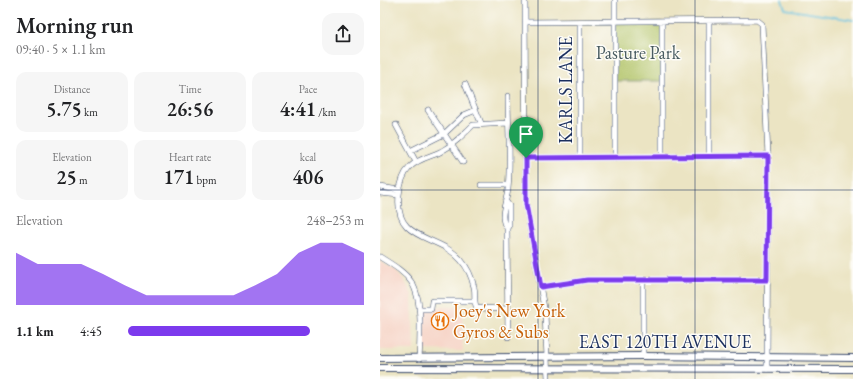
<!DOCTYPE html>
<meta charset="utf-8">
<style>
body{margin:0;font-family:"EB Garamond",serif;background:#f6f6f6;color:#202124;height:100vh;display:flex;flex-direction:column;font-size:15px;white-space:nowrap}
*{box-sizing:border-box;margin:0}
p{font-size:13px;color:#757577}
.icon{flex:none;width:22px;height:22px;fill:none;stroke:currentColor;stroke-width:2;stroke-linecap:round;stroke-linejoin:round}
.map{position:relative;flex:1;overflow:hidden}
.details{display:flex;flex-direction:column;background:#fff;width:380px}
.details>*{flex:none}
.pin{position:absolute;display:grid;place-items:center;width:34px;height:34px;color:#fff;margin:-41px -17px;border-radius:50% 50% 50% 0;rotate:-45deg;box-shadow:0 0 4px #0007}
.pin .icon{rotate:45deg}
.round{display:grid;place-items:center;flex:none;width:42px;height:42px;border-radius:12px;background:#f6f6f6}
.overview{display:flex;align-items:center;justify-content:space-between;height:68px;padding:0 16px}
h1{font-size:22px;font-weight:600;line-height:30px}
.stats{display:grid;grid-template-columns:repeat(3,1fr);gap:6px;height:68px;padding:4px 16px}
.stats div{display:grid;align-content:center;border-radius:10px;background:#f6f6f6;text-align:center}
.stats b{font-size:20px;font-weight:600}
.stats small{font-size:11px;font-weight:400}
.stats p{font-size:11px}
.chart{height:112px;padding:8px 16px}
.chart p{display:flex;justify-content:space-between}
.chart svg{width:100%;height:72px;margin-top:4px;fill:#7c3aed;opacity:.7}
ul{padding:0 16px;list-style:none;font-size:13px}
li{display:grid;grid-template-columns:64px 48px 1fr;align-items:center;height:30px}
li i{height:10px;border-radius:5px;background:#7c3aed}
main{display:flex;flex:1;min-height:0}
.map>svg:first-child{display:block}
.built{fill:#f6d2c4}
.green{fill:#b1c366;stroke:#667962}
.lines{fill:none;stroke-linecap:round;stroke-linejoin:round}
.stream{stroke:#68c5e6;stroke-width:1.5}
.minor-casing{stroke:#3a4a6d;stroke-width:6}
.major-casing{stroke:#3a4a6d;stroke-width:8}
.minor{stroke:#fff;stroke-width:5}
.major{stroke:#fff;stroke-width:6}
.route-casing{stroke:#fff;stroke-width:8}
.route{stroke:#7c3aed;stroke-width:5}
.grid{fill:none;stroke:#1b2f5e;stroke-width:1;stroke-opacity:0.55}
.labels{text-anchor:middle;stroke-width:3;stroke-linejoin:round;paint-order:stroke}
.park-label{font-size:18px;fill:#485b60;stroke:#fdfcf7}
.street-label{font-size:18px;fill:#1b2f5e;stroke:#fdfcf7}
.food-label{font-size:18px;fill:#c56008;stroke:#fdfcf7;text-anchor:start}
</style>
<main>
<section class="details">
<div class="overview"><div><h1>Morning run</h1><p>09:40 · 5 × 1.1 km</p></div><a class="round"><svg class="icon" aria-label="share" viewBox="0 0 24 24"><path d="M12 15V3M7 8l5-5 5 5M5 13v7h14v-7"/></svg></a></div>
<div class="stats">
<div><p>Distance</p><b>5.75<small> km</small></b></div>
<div><p>Time</p><b>26:56</b></div>
<div><p>Pace</p><b>4:41<small> /km</small></b></div>
</div>
<div class="stats">
<div><p>Elevation</p><b>25<small> m</small></b></div>
<div><p>Heart rate</p><b>171<small> bpm</small></b></div>
<div><p>kcal</p><b>406</b></div>
</div>
<div class="chart"><p><span>Elevation</span>248–253 m</p>
<svg viewBox="0 0 160 44" preserveAspectRatio="none"><path d="M0 44V12L10 19L20 19L30 19L40 25L50 32L60 38L70 38L80 38L90 38L100 38L110 32L120 25L130 12L140 6L150 6L160 12V44z"/></svg>
</div>
<ul>
<li><b>1.1 km</b>4:45<i style="width:77%"></i></li>
</ul>
</section>
<div class="map">
<svg width="473" height="379" viewBox="0 0 473 379">
<rect width="100%" height="100%" fill="#fdfcf7"/>
<filter id="ink" filterUnits="userSpaceOnUse"><feTurbulence type="fractalNoise" baseFrequency=".025" numOctaves="2"/><feDisplacementMap in="SourceGraphic" scale="8" xChannelSelector="R" yChannelSelector="G"/><feConvolveMatrix kernelMatrix="1 2 1 2 8 2 1 2 1" color-interpolation-filters="sRGB"/></filter>
<filter id="wash" filterUnits="userSpaceOnUse"><feTurbulence type="fractalNoise" baseFrequency=".012" numOctaves="4" result="noise"/><feDisplacementMap in="SourceGraphic" scale="16" xChannelSelector="R" yChannelSelector="G"/><feGaussianBlur stdDeviation="0.9" result="paint"/><feColorMatrix in="noise" values="0 0 0 0 0 0 0 0 0 0 0 0 0 0 0 0 0 1.4 0 .05"/><feComposite in="paint" operator="in"/></filter>
<g filter="url(#wash)">
<rect width="100%" height="100%" fill="#ebe4c3"/>
<path class="built" d="M0 261 15 269 24 280 32 295 34 350H0Z
M44 307H82L83 351 44 350Z"/>
<path class="green" d="M235 22H282V81H235Z"/>
<g class="lines">
<path class="stream" d="M402 0 405 9 473 20"/>
</g>
</g>
<g filter="url(#ink)">
<g class="lines">
<defs>
<path id="minor" d="M145 0 146 204 165 314 168 379
M235 0V157
M329 21V157
M145 22 377 20 382 24 388 156 387 369
M200 22V157
M282 22V157
M85 84 101 123
M48 110 83 162
M16 125 36 162
M30 151 64 134 84 115 96 110
M146 158 388 156
M101 185H128
M0 187 19 190
M0 193 19 195
M127 203 129 206V225L127 228 128 337
M127 228C118 218 127 201 128 189 131 159 128 127 128 96
M0 257C31 276 39 283 40 321 40 333 40 346 39 359
M263 280V356
M161 287 207 280H387
M39 309H51L52 301H95
M128 309 97 308C93 302 96 294 94 287 92 278 87 267 81 260 58 233 14 243 19 195 20 185 23 174 30 167 39 158 50 157 60 152 73 145 83 135 93 125L128 123"/>
<path id="major" d="M0 358 263 356 473 358
M0 368 473 369"/>
</defs>
<use href="#minor" class="minor-casing"/>
<use href="#major" class="major-casing"/>
<use href="#minor" class="minor"/>
<use href="#major" class="major"/>
</g>
</g>
<g class="lines" filter="url(#ink)">
<defs>
<path id="route" d="M388 156 387 280H207L161 287 146 204V158Z"/>
</defs>
<use href="#route" class="route-casing"/>
<use href="#route" class="route"/>
</g>
<path class="grid" d="M158 0V379M315 0V379M0 190H473"/>
<defs>
<symbol id="restaurant-ring" viewBox="-11 -11 22 22"><circle r="9.5" fill="#fdfcf7" stroke="#e8710a" stroke-width="1.5"/><path d="M-5-6h1v4h1v-4h1v4h1v-4h1v5L-1.5 .5V6h-2V.5L-5-1ZM5-6V6H3V1.5H1.5Q1.5-4 5-6Z" fill="#e8710a"/></symbol>
</defs>
<g fill-rule="evenodd">
<use href="#restaurant-ring" x="50" y="311" width="20" height="20"/>
</g>
<g class="labels">
<g class="park-label">
<text x="258" y="59">Pasture Park</text>
</g>
<g class="street-label">
<text transform="translate(186 90) rotate(-90)" y="6">KARLS LANE</text>
<text x="285" y="348">EAST 120TH AVENUE</text>
</g>
<g class="food-label">
<text x="73" y="317">Joey's New York<tspan x="73" dy="21">Gyros &amp; Subs</tspan></text>
</g>
</g>
</svg>
<div class="pin" style="left:146px;top:158px;background:#1e9e55"><svg class="icon" aria-label="arrive" viewBox="0 0 24 24"><path d="M6 21V4h12l-3 4 3 4H6"/></svg></div>
</div>
</main>
